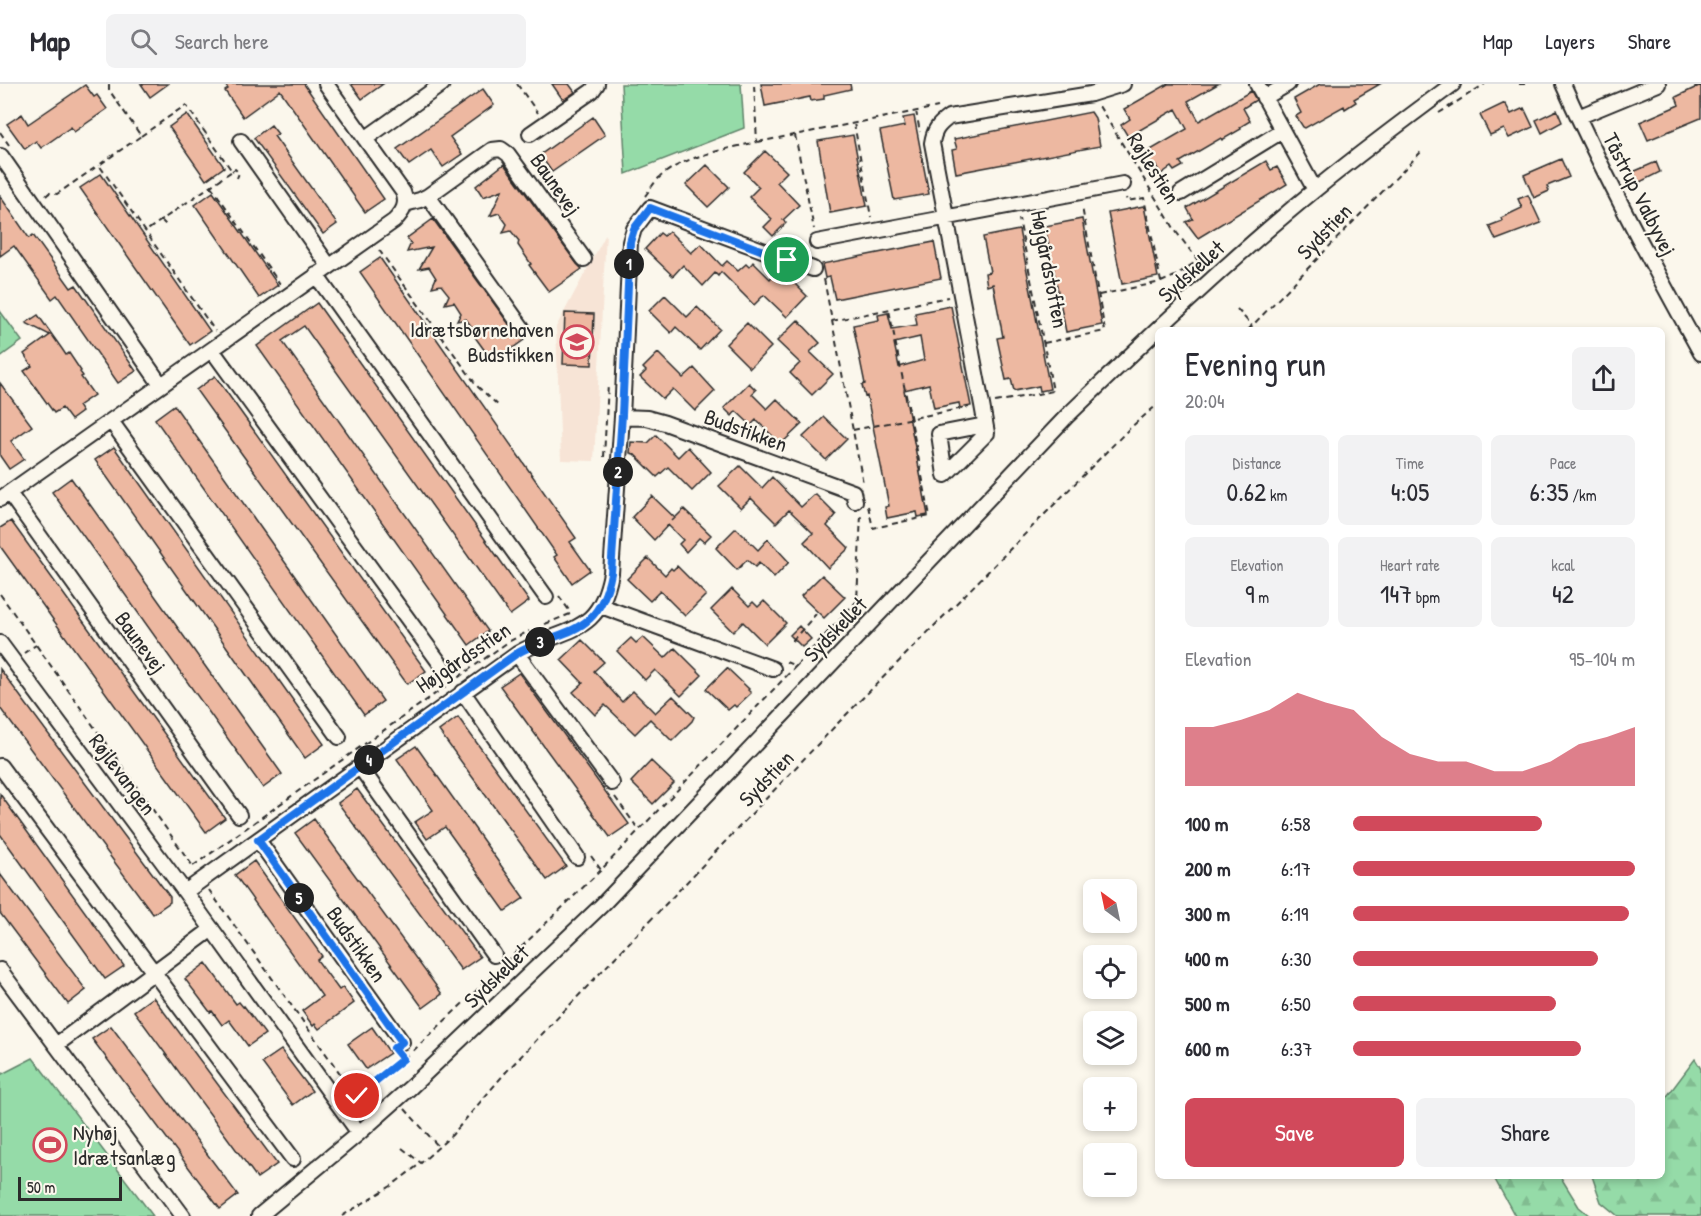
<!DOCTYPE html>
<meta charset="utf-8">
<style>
body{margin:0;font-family:"Patrick Hand",sans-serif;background:#f2f2f3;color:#2b2b33;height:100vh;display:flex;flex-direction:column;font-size:22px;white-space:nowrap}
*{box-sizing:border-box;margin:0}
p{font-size:20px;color:#7c7c81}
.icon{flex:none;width:33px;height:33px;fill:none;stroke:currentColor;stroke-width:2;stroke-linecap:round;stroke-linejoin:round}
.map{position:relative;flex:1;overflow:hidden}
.sheet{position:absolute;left:1155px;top:243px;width:510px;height:852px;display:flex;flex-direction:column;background:#fff;border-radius:9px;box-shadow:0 3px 9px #0003}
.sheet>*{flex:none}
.needle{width:39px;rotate:327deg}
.controls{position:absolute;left:1083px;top:795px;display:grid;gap:12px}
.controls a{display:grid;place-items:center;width:54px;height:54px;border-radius:9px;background:#fff;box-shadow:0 3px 9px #0003;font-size:30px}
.scale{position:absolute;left:18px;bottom:15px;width:104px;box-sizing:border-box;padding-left:6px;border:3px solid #2b2b2b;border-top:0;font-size:16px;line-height:21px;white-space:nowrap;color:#2b2b2b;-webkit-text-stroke:4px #fbf7ec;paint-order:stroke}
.pin{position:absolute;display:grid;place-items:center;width:51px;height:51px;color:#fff;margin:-26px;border:3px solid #fff;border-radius:50%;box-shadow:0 2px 6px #0007}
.km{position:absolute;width:30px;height:30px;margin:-15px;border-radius:50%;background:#222;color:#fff;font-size:16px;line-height:30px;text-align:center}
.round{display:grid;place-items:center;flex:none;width:63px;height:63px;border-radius:9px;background:#f2f2f3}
.head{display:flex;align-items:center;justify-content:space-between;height:102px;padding:0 30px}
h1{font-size:33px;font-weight:600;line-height:45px}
.figures{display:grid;grid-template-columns:repeat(3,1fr);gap:9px;height:102px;padding:6px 30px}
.figures div{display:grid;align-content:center;border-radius:9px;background:#f2f2f3;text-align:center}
.figures b{font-size:26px;font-weight:600}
.figures small{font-size:16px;font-weight:400}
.figures p{font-size:16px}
.chart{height:168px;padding:12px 30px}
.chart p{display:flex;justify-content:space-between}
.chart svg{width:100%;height:108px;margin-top:6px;fill:#d1495b;opacity:.7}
.primary-button{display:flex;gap:12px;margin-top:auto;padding:12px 30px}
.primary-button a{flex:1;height:69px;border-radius:9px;background:#d1495b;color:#fff;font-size:24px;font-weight:600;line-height:69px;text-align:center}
.primary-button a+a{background:#f2f2f3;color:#2b2b33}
ul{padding:0 30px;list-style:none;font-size:20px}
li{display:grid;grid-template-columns:96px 72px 1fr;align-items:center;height:45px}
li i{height:15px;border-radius:8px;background:#d1495b}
header{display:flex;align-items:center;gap:36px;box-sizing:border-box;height:84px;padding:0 30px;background:#fff;border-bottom:2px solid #e1e1e2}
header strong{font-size:28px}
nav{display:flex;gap:33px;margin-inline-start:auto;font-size:21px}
.search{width:420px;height:54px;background:#f2f2f3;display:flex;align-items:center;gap:15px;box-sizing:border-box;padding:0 21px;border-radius:9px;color:#7c7c81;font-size:22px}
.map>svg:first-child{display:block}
.built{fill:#f7e4d6}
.green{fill:#95dba8;stroke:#60836a;stroke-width:1.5}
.forest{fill:url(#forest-firs);stroke:#60836a;stroke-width:1.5}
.building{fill:#edb8a1;stroke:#2b2b2b;stroke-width:1.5;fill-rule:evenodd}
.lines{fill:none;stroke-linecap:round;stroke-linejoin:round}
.minor-casing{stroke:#2b2b2b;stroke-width:18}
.path{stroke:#2b2b2b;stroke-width:2;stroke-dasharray:6 4.5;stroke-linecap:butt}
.minor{stroke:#fbf7ec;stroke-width:14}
.route-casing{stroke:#fff;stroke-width:12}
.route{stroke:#1a73e8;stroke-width:8}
.labels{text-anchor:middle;stroke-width:4.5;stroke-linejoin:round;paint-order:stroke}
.street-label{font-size:22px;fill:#2b2b2b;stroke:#fbf7ec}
.poi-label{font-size:22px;fill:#2b2b2b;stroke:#fbf7ec;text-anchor:end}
</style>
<header>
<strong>Map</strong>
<div class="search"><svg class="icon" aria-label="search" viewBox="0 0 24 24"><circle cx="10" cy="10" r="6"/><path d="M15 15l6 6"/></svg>Search here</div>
<nav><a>Map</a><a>Layers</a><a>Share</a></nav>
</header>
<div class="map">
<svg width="1701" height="1132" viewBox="0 0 1701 1132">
<defs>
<pattern id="forest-firs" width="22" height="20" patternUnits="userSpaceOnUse" patternTransform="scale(1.5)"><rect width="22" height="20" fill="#95dba8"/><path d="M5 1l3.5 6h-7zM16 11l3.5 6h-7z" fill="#81bc91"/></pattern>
</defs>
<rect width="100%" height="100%" fill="#fbf7ec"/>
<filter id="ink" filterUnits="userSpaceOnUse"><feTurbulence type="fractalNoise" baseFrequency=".0167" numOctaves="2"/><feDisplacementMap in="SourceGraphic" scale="12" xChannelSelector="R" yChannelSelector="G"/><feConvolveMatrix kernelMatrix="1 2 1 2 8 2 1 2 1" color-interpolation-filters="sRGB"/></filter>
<g filter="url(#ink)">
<path class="built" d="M606 150 594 377 561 376 556 243Z"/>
<path class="green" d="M621 0H741L744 44 626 90Z
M0 227 22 257 0 273Z
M33 974 153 1132H0V991Z"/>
<path class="forest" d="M1695 975 1701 985V1132H1618L1601 1118 1592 1092H1662V1019Z
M1493 1092H1560L1579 1123 1590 1132H1515Z"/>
<path class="building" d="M141 0H168L150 13Z
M225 0H304L384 115 365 128 280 6 243 33 225 7 228 5Z
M351 0H383L362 15Z
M552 0H569L575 8 563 16Z
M761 0H850L851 5 824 11V15L811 17 810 13 765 22Z
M1168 0H1218L1188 17 1199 37 1251 7 1256 16 1243 24 1250 37 1240 43 1241 45 1222 56 1221 54 1180 78 1183 82 1174 87 1171 83 1161 90 1156 82 1151 85 1142 71 1187 45 1176 25 1138 47 1143 55 1133 61 1121 41 1130 35 1124 25Z
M1320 0H1380L1354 15 1356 18 1345 25 1344 22 1305 44 1303 43 1296 32 1301 29 1294 15Z
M85 1 94 13 97 11 107 25 74 48 71 43 41 64 36 57 25 65 7 40 22 30 28 40Z
M1701 1V34L1648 56 1640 38 1679 21 1676 13Z
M483 5 494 21 450 53 462 70 443 83 431 66 409 81 397 65Z
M1505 19 1511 30 1524 24 1533 43 1509 54 1504 45 1490 51 1480 31Z
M1557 26 1562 38 1542 49 1536 36Z
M1091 28 1095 34 1100 62 956 89 952 66 957 65 954 55Z
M187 30 224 83 206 96 169 43Z
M914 32 929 110 894 116 880 47 905 42 903 34Z
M593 33 605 51 552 88 540 71Z
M271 41 278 50 274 52 337 140 323 150 254 54Z
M853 51 867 122 830 129 818 57Z
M765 67 787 88 777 98 799 121 783 136 786 139 773 152 764 143 772 135 749 113 759 103 744 88Z
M1561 75 1569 93 1547 102 1549 107 1534 114 1524 91Z
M1266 77 1271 86 1277 83 1287 100 1198 154 1186 138 1193 135 1187 124Z
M1656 78 1660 88 1638 99 1633 88Z
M504 80 577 180 582 185 549 208 529 181 531 180 518 161 519 157 511 147 503 149 507 140 499 129 490 132 502 106 483 113 476 102Z
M707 81 729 103 708 123 686 101Z
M101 90 210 247 190 261 80 104Z
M213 108 278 201 259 214 195 121Z
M1528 111 1541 139 1496 156 1489 142 1502 137 1501 134 1522 124 1518 115Z
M0 112 29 154 33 151 71 204 76 201 136 287 118 299 57 211 52 215 14 162 0 172Z
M1144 122 1158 193 1122 200 1108 129Z
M433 135 516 250 524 256 496 276 491 270 488 271 472 249 474 246 466 235 457 237 461 229 454 218 445 220 449 211 441 201 432 203 436 194 429 183 419 185 432 163 407 168 411 159 407 154Z
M1082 135 1102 241 1066 248 1045 142Z
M1019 146 1050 305 1040 307 1039 302 1014 307 1011 295 1006 296 997 254 1003 253 993 200 987 202 985 189 990 188 983 153Z
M669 147 691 169 701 160 722 182 727 177 738 187 746 180 749 183 753 178 770 195 777 187 783 192 785 190 807 212 787 233 764 211 754 221 721 188 718 192 715 189 703 202 683 181 673 192 645 165 660 149 664 152Z
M934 158 941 194 835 215 830 193 825 194 822 180Z
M380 174 576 454 570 458 590 486 572 499 554 473 557 471 360 188Z
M665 211 687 233 697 223 720 245 700 266 676 243 671 249 649 227Z
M317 219 529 517 510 531 304 242 282 257 488 547 469 561 257 262Z
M951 222 971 322 960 324 959 319 934 324 929 300 904 306 928 431 918 433 917 428 887 434 885 423 889 422 867 312 865 313 862 301 865 300 853 241 879 236 878 231 888 229 892 245 917 241 915 229ZM920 253 924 276 899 283 894 259Z
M565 229 594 230 592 281 563 280Z
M38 231 62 265 66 271 69 269 81 287 80 288 83 292 81 293 94 311 78 322 82 328 71 336 62 324 54 329 24 287 32 282 24 270 50 251 26 239Z
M798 236 820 259 810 268 833 290 812 311 790 289 800 279 777 257Z
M747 239 771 263 750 284 726 260Z
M658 269 683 294 694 284 715 307 695 327 673 305 663 315 640 293 646 287 643 284Z
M215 292 426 587 407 600 196 306Z
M0 299 32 342 11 357 24 375 9 385 0 372Z
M749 299 756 306 752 310 767 325 777 315 802 340 782 359 780 357 779 358 756 336 751 341 736 327 732 332 724 324Z
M174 321 383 617 364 631 155 335Z
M824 333 847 355 826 376 803 353Z
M656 351 678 373 688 363 711 388 692 407 668 383 657 393 634 370 630 369 631 358 648 359Z
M114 363 324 660 305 674 95 376Z
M740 382 762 404 772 393 801 423 815 410 836 431 827 442 849 464 828 484 804 458 813 449 789 426 776 439 751 414 741 424 719 402Z
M71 394 282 690 263 704 52 408Z
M652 412 675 434 672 437 684 425 711 451 704 458 699 454 686 468 679 460 683 456 668 441 654 456 632 433Z
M11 437 225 734 206 748 0 462V444Z
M736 444 758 466 768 455 789 478 774 494 759 479 755 483 747 476 737 486 716 464Z
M648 474 665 491 671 484 673 486 677 482 706 511 685 532 660 507 650 517 627 495Z
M822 491 845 513 824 534 801 512Z
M732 505 749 522 753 518 758 523 764 517 786 539 765 560 743 538 733 548 711 526Z
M799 542 811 555 802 563 790 551Z
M643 553 665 574 675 564 702 591 681 612 655 586 645 596 617 567 631 554 636 559Z
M582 556 604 578 594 587 622 618 633 607 655 629 673 612 694 633 692 637 672 657 650 635 635 650 605 621 595 631 573 608 583 599 561 576Z
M727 584 749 605 748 606 751 609 736 623 734 621 728 626 706 605Z
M0 585 170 813V818L153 830 0 624Z
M519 589 629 740 610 753 500 602Z
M458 633 566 782 547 796 439 647Z
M416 662 524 814 505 827 445 743 427 755 415 738 433 726 397 675Z
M651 677 674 699 653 720 631 698Z
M357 705 480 873 461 886 338 719Z
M0 710 124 882 105 895 0 750Z
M314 735 442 910 423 924 295 749Z
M254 777 322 872 317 876 339 906 343 903 354 919 319 945 315 940 313 942 302 927 322 912 235 791Z
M0 790 86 906 68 920 0 829Z
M206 879 236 920 239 918 243 923 244 922 265 950 248 962 229 936 222 941 212 927 210 928 185 895Z
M153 913 277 1080 257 1094 134 927Z
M111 942 238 1111 220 1125 92 955Z
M372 943 390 969 366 985 348 960Z
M281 966 312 1007 293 1021 262 979Z"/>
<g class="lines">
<defs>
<path id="minor" d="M1257 0 1315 106
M1563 0C1604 92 1652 181 1701 269
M1264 14 1288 0
M1578 33 1658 0
M530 50 592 7 597 0
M365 55 442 0
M241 57 329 182
M1 72 161 301
M1181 109 1282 47
M428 112 523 245
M405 120 420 116 428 112 492 66 501 65 508 70 584 175
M817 158 1123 100
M316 191 546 513
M212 266 442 582
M622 333 647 334 665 339 853 408 855 417
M111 337 339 653
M985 341 939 350 945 391 987 349 982 321 932 59C934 46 938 41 949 33L1091 10 1123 0
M9 409 239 731
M0 415 394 137C403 128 408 120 403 108L326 0
M601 522 773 585
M0 559 185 808 359 1049
M517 570 612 699
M463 608 577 773
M0 682 293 1075
M360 683 494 871
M258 756 402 958
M185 808 517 570C563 542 599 554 611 489L622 333 630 158 634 145 650 124 813 185
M0 886 183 1132
M56 961 212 845
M259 1132 359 1049 411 1003 602 821 1067 332C1147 255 1229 176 1316 105 1360 69 1407 34 1453 0"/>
</defs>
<use href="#minor" class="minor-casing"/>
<path class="path" d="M109 0V6L141 52 99 81 215 247
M517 0 538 29
M1519 0H1528
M1099 22 1177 149 1203 183
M916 27 920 48
M1439 29 1485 0
M854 39 871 133
M0 48 9 61
M795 51 814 145
M141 52 186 21 232 87 146 147
M758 58 938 23
M232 87 235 85 239 89 237 94
M211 102 280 200
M46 112 49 109 57 110 99 81
M645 112C650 106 654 98 660 93 683 72 727 65 757 58L754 0
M161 136 168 143
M379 166 478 303 499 322
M1182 187 1197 190
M824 195 863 399
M1161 198 1175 192 1197 177
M1099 211 1161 198 1144 114 1127 117 1126 114
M1237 225 1252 242
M832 237 948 213
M1248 246 1421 68
M1044 259 1105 247 1082 123
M995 318 1053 307 1019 135
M853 346 969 323
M604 373 608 300
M868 422 873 444 930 432 889 226
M0 510 192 781
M559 512 571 529
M545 540 570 530
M792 557 816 530
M24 569 36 561
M796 582 857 517 861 430
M615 713 639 746
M591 772 601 786 796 582 786 578
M193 782 508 558 529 547
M209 806 359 1016
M506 878 601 786
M413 967 500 884
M403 975 408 971
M357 1012 402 974
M405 1025 439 1063
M402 1064 421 1079 452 1051 506 988 839 638 1129 345 1158 320
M342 1132 391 1102 421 1079"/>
<use href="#minor" class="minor"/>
</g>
</g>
<g class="lines" filter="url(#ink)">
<defs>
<path id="route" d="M357 1012 403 975 394 964 402 958 258 756 516 570C563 543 599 554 611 489L622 331 630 158 634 145 650 124 787 176"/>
</defs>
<use href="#route" class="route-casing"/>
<use href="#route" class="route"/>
</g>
<defs>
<symbol id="school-ring" viewBox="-11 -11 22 22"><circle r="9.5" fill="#fbf7ec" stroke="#d1495b" stroke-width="1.5"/><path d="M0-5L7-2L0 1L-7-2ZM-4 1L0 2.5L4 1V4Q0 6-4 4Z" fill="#d1495b"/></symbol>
<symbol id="stadium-ring" viewBox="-11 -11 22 22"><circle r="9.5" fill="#fbf7ec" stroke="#d1495b" stroke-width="1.5"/><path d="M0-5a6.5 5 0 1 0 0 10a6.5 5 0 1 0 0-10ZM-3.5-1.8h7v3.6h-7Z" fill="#d1495b"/></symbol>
</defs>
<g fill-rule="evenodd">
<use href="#school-ring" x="558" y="239" width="38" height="38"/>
<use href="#stadium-ring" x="31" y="1042" width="38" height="38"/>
</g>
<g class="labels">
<g class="street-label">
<text transform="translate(1154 84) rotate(58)" y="8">Røjlestien</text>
<text transform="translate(556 100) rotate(55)" y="8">Baunevej</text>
<text transform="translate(1640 110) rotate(63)" y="8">Tåstrup Valbyvej</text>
<text transform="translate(1324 147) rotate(-46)" y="8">Sydstien</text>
<text transform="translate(1050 185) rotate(79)" y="8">Højgårdstoften</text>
<text transform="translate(1191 187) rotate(-42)" y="8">Sydskellet</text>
<text transform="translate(746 346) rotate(20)" y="8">Budstikken</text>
<text transform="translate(835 545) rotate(-46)" y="8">Sydskellet</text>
<text transform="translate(141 558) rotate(54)" y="8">Baunevej</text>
<text transform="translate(463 573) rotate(-34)" y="8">Højgårdsstien</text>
<text transform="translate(123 690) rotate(53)" y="8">Røjlevangen</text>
<text transform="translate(766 694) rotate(-46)" y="8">Sydstien</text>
<text transform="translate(357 860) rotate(55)" y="8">Budstikken</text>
<text transform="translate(496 892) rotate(-44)" y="8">Sydskellet</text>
</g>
<g class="poi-label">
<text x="554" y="253">Idrætsbørnehaven<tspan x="554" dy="25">Budstikken</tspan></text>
<text x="73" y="1056" text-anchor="start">Nyhøj<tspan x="73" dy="25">Idrætsanlæg</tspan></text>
</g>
</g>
</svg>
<div class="controls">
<a><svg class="needle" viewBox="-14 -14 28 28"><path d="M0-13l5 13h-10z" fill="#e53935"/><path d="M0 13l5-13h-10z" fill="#7c7c81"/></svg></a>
<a><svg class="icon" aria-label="locate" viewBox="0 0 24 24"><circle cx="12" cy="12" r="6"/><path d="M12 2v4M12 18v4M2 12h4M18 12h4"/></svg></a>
<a><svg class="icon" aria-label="layers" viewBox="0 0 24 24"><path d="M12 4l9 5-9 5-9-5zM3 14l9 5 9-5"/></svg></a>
<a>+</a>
<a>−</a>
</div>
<div class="scale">50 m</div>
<div class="pin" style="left:787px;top:176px;background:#1e9e55"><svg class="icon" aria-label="arrive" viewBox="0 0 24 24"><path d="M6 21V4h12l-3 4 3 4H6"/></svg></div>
<div class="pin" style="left:357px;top:1012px;background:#d93025"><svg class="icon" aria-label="check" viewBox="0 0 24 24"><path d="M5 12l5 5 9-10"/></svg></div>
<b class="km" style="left:629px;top:180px">1</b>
<b class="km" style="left:618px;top:388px">2</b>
<b class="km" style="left:540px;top:558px">3</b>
<b class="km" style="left:369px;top:676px">4</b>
<b class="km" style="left:299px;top:814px">5</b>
<section class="sheet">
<div class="head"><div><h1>Evening run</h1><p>20:04</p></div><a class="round"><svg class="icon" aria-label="share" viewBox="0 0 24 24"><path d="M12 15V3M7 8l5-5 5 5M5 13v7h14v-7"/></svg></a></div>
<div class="figures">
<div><p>Distance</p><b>0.62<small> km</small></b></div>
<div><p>Time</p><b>4:05</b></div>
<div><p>Pace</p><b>6:35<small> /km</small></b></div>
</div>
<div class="figures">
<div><p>Elevation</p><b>9<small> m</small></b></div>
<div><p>Heart rate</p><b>147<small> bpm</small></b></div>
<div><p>kcal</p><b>42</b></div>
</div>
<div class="chart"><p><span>Elevation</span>95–104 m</p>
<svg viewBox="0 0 160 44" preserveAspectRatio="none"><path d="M0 44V20L10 20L20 17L30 13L40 6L50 10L60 13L70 24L80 31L90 34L100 34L110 38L120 38L130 34L140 27L150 24L160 20V44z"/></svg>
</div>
<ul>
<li><b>100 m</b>6:58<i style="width:67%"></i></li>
<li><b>200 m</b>6:17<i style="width:100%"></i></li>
<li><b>300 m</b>6:19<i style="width:98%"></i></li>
<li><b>400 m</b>6:30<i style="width:87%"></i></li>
<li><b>500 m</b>6:50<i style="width:72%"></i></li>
<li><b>600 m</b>6:37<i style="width:81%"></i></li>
</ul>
<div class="primary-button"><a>Save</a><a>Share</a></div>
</section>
</div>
